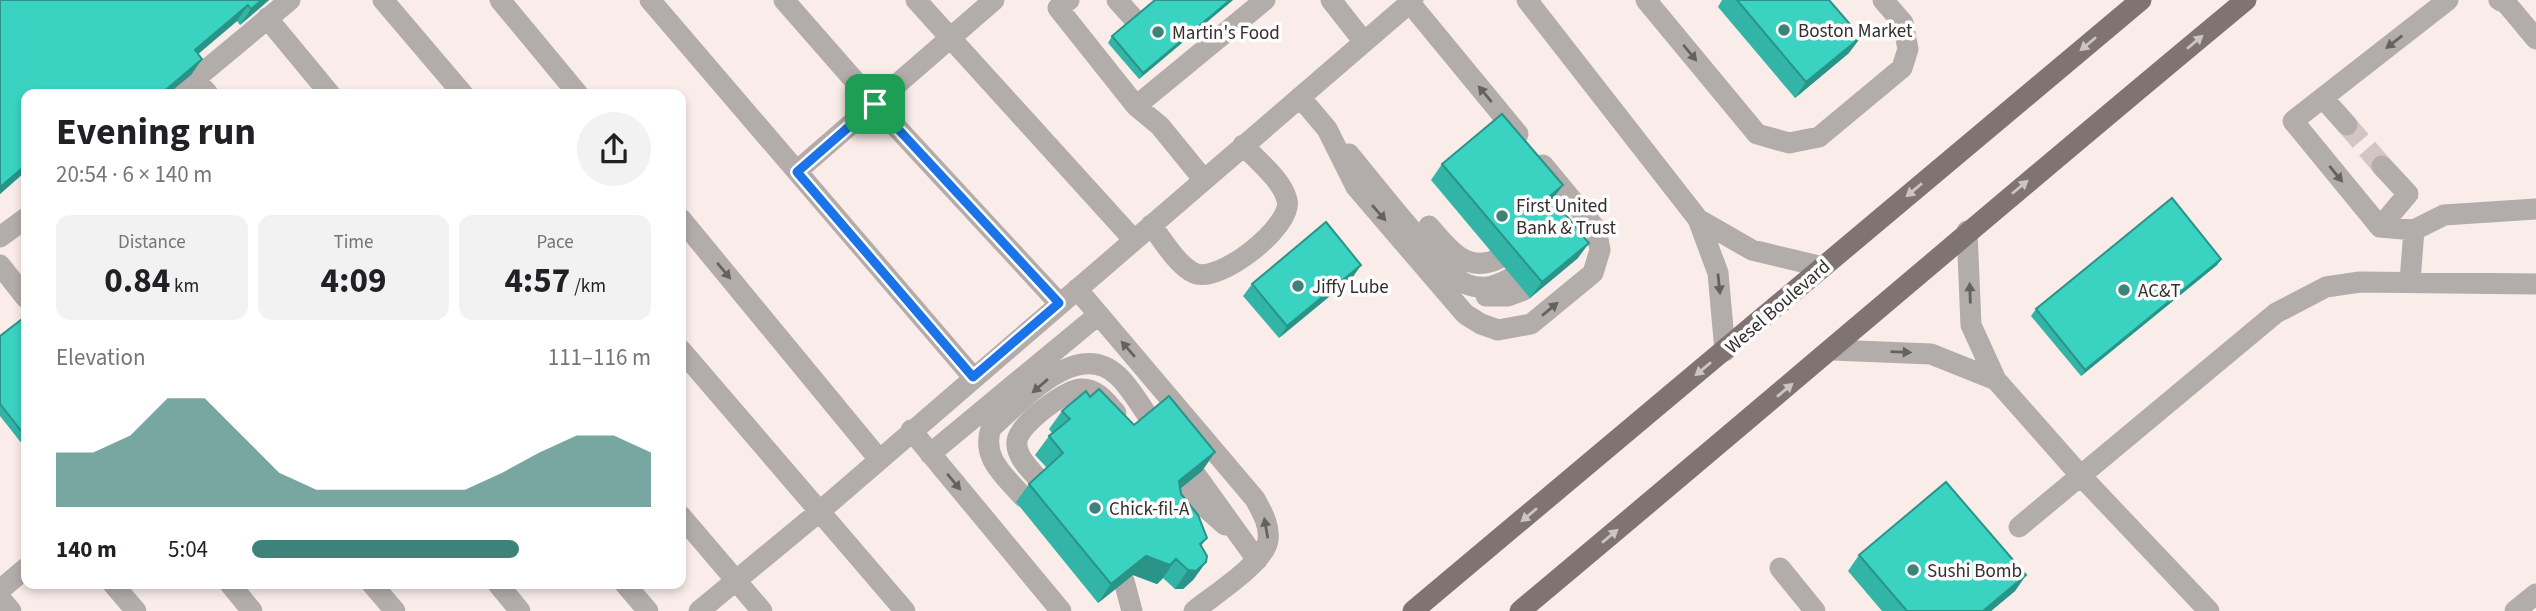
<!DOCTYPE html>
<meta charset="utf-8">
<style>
body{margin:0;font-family:"Source Sans 3",sans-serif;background:#f2f2f2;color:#202124;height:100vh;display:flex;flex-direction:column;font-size:26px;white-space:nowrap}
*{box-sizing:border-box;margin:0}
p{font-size:23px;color:#757577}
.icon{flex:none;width:38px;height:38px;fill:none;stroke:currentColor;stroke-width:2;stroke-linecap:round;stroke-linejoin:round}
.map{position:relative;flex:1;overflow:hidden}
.side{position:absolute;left:21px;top:89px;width:665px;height:500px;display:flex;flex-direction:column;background:#fff;border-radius:14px;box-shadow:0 4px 10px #0003}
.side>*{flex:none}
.pin{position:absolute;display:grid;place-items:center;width:60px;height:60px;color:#fff;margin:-30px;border-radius:14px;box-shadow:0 4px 10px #0006}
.round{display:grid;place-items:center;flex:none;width:74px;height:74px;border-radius:37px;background:#f2f2f2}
.summary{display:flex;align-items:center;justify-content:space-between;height:119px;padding:0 35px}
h1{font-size:38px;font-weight:700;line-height:52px}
.metrics{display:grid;grid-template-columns:repeat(3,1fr);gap:10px;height:119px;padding:7px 35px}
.metrics div{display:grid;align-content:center;border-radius:14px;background:#f2f2f2;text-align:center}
.metrics b{font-size:35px;font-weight:700}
.metrics small{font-size:19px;font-weight:400}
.metrics p{font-size:19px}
.chart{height:196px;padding:14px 35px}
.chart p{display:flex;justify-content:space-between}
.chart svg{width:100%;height:126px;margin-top:7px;fill:#3e8379;opacity:.7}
ul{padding:0 35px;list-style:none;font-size:23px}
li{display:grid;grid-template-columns:112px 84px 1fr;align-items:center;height:52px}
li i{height:18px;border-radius:9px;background:#3e8379}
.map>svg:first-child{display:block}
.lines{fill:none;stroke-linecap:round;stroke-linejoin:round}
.minor-tunnel{stroke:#d2c6c3;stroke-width:21;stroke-dasharray:21 10;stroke-linecap:butt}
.minor{stroke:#b2acab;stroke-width:21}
.major{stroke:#7f7472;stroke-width:21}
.wall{fill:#32b5a6}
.shaded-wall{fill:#299487}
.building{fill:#3ad3c1;stroke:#299487;stroke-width:2}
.oneway{fill:#cbc6c5}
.oneway2{fill:#66615f}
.route-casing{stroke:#fff;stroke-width:14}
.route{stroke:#1a73e8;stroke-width:9}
.poi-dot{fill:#3e8379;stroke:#fdfdfd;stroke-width:2.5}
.labels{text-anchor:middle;stroke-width:7;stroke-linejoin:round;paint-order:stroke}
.poi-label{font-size:19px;fill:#342f2d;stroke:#fdfdfd;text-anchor:start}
.street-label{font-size:19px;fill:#342f2d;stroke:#fdfdfd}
</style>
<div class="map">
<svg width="2536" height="611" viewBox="0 0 2536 611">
<rect width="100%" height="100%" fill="#faece9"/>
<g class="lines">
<path class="minor-tunnel" d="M2347 125 2382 166"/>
<path class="minor" d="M383 0 463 94
M500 0 578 94
M650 0 973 377
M784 0 875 104 1059 303
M916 0 1133 239
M1069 0 1058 8 1136 106 1160 126 1204 180
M1117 0 1135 20
M1331 0 1364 42
M1527 0 1698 219 1718 273 1725 351
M1646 0 1757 134 1789 143 1819 137 1902 68 1908 49 1903 23 1883 0
M2499 0 2506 3 2536 39
M1410 3 1518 134
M267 18 330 94
M194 78 208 94
M177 94 290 0
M1300 97 1327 129 1356 187 1465 314 1481 324 1498 330 1531 324 1593 273 1600 250 1596 229 1543 165
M2323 98 2347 125
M1136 106 1265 0
M1349 154C1370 179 1443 274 1466 284 1484 291 1497 286 1513 277
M797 171 994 0
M681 219 878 458
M1698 219 1752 250 1823 267
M1151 225C1162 239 1177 265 1194 273 1219 285 1294 225 1287 200 1282 180 1258 161 1243 145
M1429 226C1448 248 1466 274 1498 259
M2380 227 2408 194 2382 166
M2414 230 2444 215 2536 209
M1967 231 1971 325 1996 380 2080 475 2209 611
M0 237 26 218
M0 265 26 298
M2410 281 2414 230 2380 227 2293 121 2448 0
M1077 289 1255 499C1262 512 1270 525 1268 540 1265 563 1212 596 1194 611
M1486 296H1508L1524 290
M681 350 905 611
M1833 350 1931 354 1996 380
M911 430 1061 611
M930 454 1098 315
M1196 475 1257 560
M1041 482C1032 471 1015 457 1017 441 1019 424 1066 389 1082 389 1098 389 1107 403 1116 413
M1182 487 1225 525
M1023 497C1004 475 981 458 991 428 1020 403 1077 336 1118 376 1130 387 1140 405 1150 419
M681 516 762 611
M2019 527 2276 313 2326 287 2360 282 2536 284
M1780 568 1815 611
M1124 581 1132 611
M113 584 136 611
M230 584 252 611
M372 584 395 611
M498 584 520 611
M625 584 648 611
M0 590 26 568
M0 598 11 611
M699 611 819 512 1413 0
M2515 611 2536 594"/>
<path class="major" d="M1413 611 2141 0
M1520 611C1763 408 2002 202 2246 0"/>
</g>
<path class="wall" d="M0 0H269L240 25 237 21 198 54 202 59 191 75 26 94V171L0 194Z
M1233 0 1139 79 1108 43 1112 36Z
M1722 0H1829L1849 53 1795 98 1718 7Z
M1442 164 1563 185 1553 199 1578 258 1530 298 1431 180Z
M2221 259 2217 265 2081 376 2031 316 2036 309Z
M1353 277 1279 338 1243 296 1252 284Z
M26 316V449L0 416V336Z
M1090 397 1134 425 1215 452 1202 471 1180 489 1181 494 1207 538 1201 546 1206 562 1193 580 1183 589H1175L1163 578 1157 584 1133 575 1098 603 1016 502 1029 484 1047 468 1035 455 1049 436 1052 433 1049 429 1062 411Z
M1859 555 2026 575 2015 591 1991 611H1882L1848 571Z"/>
<path class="shaded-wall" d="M262 0H269L240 25 251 9Z
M1230 0H1233L1139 79 1143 73Z
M248 5 237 21 184 66 195 50Z
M1861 37 1849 53 1795 98 1806 82Z
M202 59 191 75 168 94H161Z
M26 165V171L0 194V187Z
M1563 185 1551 201 1550 196Z
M1589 243 1578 258 1530 298 1542 282Z
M2221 259 2217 265 2081 376 2085 370Z
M1361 265 1353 277 1279 338 1287 326Z
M1215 452 1202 471 1166 500 1179 481Z
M1146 556 1176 559 1163 578 1157 584 1133 575 1098 603 1111 584Z
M1206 562 1193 580 1183 589H1175L1188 570Z
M2026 575 2015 591 1991 611H1983Z"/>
<path class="building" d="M0 0H262L251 9 248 5 195 50 202 59 161 94H26V165L0 187Z
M1155 0H1230L1143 73 1112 36Z
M1737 0H1829L1861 37 1806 82Z
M1502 114 1563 185 1550 196 1589 243 1542 282 1442 164Z
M2172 198 2221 259 2085 370 2036 309Z
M1326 222 1361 265 1287 326 1252 284Z
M26 316V437L0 404V336Z
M1099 389 1134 425 1169 396 1215 452 1179 481 1181 494 1198 515 1207 538 1200 544 1207 556 1206 562 1196 571 1188 570 1176 559 1170 565 1146 556 1111 584 1029 484 1063 453 1049 436 1070 419 1062 411 1086 391 1090 397Z
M1946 482 2026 575 1983 611H1907L1859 555Z"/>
<defs><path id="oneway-solid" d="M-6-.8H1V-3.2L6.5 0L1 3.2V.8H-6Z" transform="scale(1.75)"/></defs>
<g class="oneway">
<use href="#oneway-solid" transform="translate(2195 42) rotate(-40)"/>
<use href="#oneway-solid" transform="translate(2088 44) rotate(140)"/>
<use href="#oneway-solid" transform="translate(2020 187) rotate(-40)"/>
<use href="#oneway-solid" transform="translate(1914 190) rotate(140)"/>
<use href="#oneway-solid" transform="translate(1703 369) rotate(140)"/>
<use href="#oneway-solid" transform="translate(1785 390) rotate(-40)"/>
<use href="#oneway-solid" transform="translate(1529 515) rotate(140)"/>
<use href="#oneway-solid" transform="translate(1610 536) rotate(-40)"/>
</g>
<g class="oneway2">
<use href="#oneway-solid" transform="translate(2394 42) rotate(142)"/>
<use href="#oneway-solid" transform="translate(1690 53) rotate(50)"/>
<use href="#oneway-solid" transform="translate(1485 94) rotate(-130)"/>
<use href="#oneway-solid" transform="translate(2336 174) rotate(51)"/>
<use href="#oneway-solid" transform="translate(1379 213) rotate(49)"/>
<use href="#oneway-solid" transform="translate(724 271) rotate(50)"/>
<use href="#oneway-solid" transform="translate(1719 284) rotate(84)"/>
<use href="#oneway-solid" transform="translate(1970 293) rotate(-92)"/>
<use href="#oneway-solid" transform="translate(1550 309) rotate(-40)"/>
<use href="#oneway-solid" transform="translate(1128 349) rotate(-131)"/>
<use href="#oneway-solid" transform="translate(1901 352) rotate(2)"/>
<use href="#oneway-solid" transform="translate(1040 386) rotate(139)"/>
<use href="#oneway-solid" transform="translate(954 482) rotate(50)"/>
<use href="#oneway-solid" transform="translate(1266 528) rotate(-100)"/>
</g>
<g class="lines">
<defs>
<path id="route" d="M875 104 1059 303 973 377 797 172Z"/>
</defs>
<use href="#route" class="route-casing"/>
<use href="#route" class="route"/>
</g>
<g class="poi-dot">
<circle cx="1784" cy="30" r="7"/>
<circle cx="1158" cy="32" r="7"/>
<circle cx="1502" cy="216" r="7"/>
<circle cx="1298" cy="286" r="7"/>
<circle cx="2124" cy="290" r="7"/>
<circle cx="1095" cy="508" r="7"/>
<circle cx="1913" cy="570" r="7"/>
</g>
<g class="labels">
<g class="poi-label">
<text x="1798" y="37">Boston Market</text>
<text x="1172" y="39">Martin's Food</text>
<text x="1516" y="212">First United<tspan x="1516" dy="22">Bank &amp; Trust</tspan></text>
<text x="1312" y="293">Jiffy Lube</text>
<text x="2138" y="297">AC&amp;T</text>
<text x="1109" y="515">Chick-fil-A</text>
<text x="1927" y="577">Sushi Bomb</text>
</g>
<g class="street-label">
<text transform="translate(1777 306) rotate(-41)" y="7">Wesel Boulevard</text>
</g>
</g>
</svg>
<div class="pin" style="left:875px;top:104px;background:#1e9e55"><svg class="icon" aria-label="arrive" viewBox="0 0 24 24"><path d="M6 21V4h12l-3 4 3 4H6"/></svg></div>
<section class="side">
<div class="summary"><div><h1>Evening run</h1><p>20:54 · 6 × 140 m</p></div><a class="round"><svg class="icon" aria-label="share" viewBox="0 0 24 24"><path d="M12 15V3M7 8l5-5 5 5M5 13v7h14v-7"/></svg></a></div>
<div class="metrics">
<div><p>Distance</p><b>0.84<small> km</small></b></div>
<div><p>Time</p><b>4:09</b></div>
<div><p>Pace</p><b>4:57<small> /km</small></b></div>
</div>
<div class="chart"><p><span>Elevation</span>111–116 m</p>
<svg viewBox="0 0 160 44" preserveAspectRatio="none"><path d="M0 44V25L10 25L20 19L30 6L40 6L50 19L60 32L70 38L80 38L90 38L100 38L110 38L120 32L130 25L140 19L150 19L160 25V44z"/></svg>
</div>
<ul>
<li><b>140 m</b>5:04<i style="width:67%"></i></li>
</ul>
</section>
</div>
